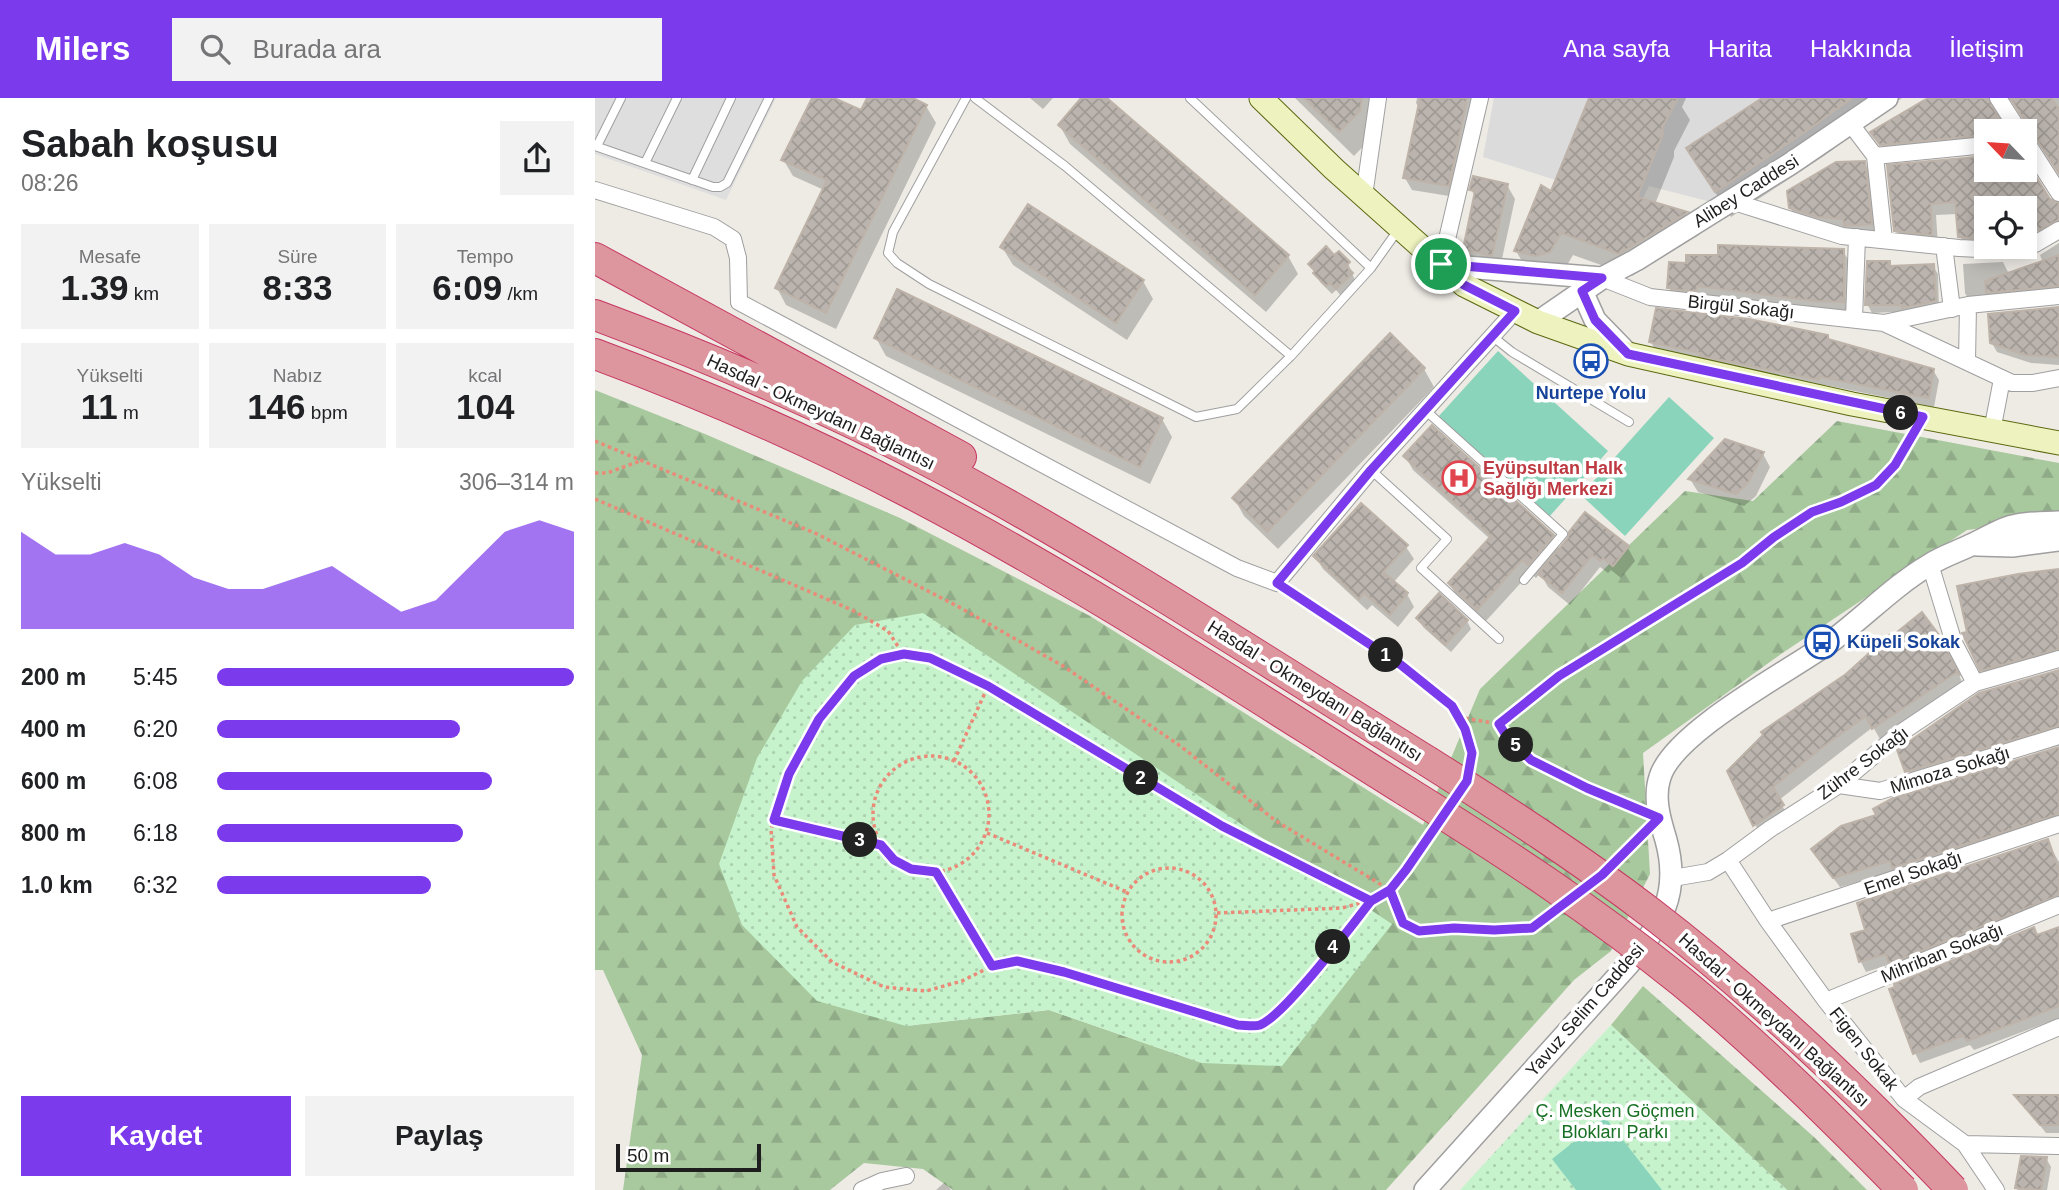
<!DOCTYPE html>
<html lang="tr">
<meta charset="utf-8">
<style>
body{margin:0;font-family:Arial,sans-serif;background:#f2f2f2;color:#202124;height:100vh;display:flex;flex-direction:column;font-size:26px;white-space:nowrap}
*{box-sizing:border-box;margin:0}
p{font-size:23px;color:#757577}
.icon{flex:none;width:38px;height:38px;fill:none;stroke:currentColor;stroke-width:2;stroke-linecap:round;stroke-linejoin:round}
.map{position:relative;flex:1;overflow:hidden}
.drawer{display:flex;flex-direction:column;background:#fff;width:595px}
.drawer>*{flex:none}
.needle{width:46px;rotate:295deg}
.fabs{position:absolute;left:1379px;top:21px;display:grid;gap:14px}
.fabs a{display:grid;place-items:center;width:63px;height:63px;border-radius:0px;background:#fff;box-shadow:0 4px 18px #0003;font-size:35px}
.scale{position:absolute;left:21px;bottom:18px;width:145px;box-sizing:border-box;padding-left:7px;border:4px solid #1e1e1e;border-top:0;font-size:19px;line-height:24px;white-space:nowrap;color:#1e1e1e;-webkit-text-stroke:5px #fff;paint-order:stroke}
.pin{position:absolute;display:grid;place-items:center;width:60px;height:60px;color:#fff;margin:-30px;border:4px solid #fff;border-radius:50%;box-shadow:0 2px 7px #0007}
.km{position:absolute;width:35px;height:35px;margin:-18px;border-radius:50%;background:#222;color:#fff;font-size:19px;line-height:35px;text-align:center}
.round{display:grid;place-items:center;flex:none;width:74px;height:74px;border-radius:0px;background:#f2f2f2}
.head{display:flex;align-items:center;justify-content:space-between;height:119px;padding:0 21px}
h1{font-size:38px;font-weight:700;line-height:52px}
.stats{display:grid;grid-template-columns:repeat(3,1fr);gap:10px;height:119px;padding:7px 21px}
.stats div{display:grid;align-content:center;border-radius:0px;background:#f2f2f2;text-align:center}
.stats b{font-size:35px;font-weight:700}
.stats small{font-size:19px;font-weight:400}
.stats p{font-size:19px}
.chart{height:196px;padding:14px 21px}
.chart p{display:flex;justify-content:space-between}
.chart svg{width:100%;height:126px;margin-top:7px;fill:#7c3aed;opacity:.7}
.button{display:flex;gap:14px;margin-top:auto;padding:14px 21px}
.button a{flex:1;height:80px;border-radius:0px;background:#7c3aed;color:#fff;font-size:28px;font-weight:700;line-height:80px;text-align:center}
.button a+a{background:#f2f2f2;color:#202124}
ul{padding:0 21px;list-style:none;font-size:23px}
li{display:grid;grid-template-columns:112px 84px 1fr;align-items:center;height:52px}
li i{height:18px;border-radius:9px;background:#7c3aed}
header{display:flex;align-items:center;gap:42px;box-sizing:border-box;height:98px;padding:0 35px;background:#7c3aed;color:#fff}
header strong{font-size:33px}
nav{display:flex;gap:38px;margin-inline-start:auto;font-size:24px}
.search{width:490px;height:63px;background:#f2f2f2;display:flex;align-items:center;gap:18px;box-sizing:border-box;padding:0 24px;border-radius:0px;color:#757577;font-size:26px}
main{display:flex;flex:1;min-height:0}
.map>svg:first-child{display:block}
.residential{fill:#dcdbdb}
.forest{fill:url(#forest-firs);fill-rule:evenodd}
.park{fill:url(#park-dots)}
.pitch{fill:#8bd4bc}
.parking{fill:#dedede}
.shadow{fill:#0003;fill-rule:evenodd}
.building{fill:url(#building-cross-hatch);stroke:#beb3a9;stroke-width:2}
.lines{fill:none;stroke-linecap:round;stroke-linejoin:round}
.service-casing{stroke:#9f9f9f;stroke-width:10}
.minor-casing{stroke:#9f9f9f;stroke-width:18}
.tertiary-casing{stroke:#9f9f9f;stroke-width:24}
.secondary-casing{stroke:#5b6911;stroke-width:25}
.motorway-casing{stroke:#c63761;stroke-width:32}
.path{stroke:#ea8b79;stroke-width:3.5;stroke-dasharray:3.5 3.5;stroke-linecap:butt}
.service{stroke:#fff;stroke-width:8}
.minor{stroke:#fff;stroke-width:16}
.tertiary{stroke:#fff;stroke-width:21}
.secondary{stroke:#edf2be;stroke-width:23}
.motorway{stroke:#dd959e;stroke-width:30}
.motorway-bridge-casing{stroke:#c63761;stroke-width:32;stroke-linecap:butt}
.motorway-bridge{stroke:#dd959e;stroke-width:30}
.route-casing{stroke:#fff;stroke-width:14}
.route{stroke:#7c3aed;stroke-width:9}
.labels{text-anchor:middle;stroke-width:7;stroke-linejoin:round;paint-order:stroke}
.street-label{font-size:18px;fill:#1e1e1e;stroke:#fff}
.transit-label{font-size:18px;font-weight:bold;fill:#164399;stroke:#fff}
.health-label{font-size:18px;font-weight:bold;fill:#be3a42;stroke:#fff;text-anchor:start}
.park-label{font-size:18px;fill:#177023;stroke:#fff}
</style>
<header>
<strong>Milers</strong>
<div class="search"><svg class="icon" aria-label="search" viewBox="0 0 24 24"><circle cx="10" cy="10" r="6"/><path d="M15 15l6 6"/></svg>Burada ara</div>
<nav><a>Ana sayfa</a><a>Harita</a><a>Hakkında</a><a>İletişim</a></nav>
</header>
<main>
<section class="drawer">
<div class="head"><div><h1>Sabah koşusu</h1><p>08:26</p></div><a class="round"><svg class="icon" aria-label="share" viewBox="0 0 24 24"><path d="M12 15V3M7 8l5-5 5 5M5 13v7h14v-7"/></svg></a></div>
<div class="stats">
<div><p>Mesafe</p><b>1.39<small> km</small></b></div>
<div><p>Süre</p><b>8:33</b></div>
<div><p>Tempo</p><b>6:09<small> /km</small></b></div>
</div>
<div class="stats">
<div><p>Yükselti</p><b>11<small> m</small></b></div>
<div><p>Nabız</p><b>146<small> bpm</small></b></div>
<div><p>kcal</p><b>104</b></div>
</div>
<div class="chart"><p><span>Yükselti</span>306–314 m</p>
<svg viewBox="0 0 160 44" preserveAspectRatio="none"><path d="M0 44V10L10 18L20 18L30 14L40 18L50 26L60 30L70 30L80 26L90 22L100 30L110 38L120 34L130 22L140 10L150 6L160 10V44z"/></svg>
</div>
<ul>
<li><b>200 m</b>5:45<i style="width:100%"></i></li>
<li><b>400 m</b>6:20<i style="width:68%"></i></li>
<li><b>600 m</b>6:08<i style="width:77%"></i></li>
<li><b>800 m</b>6:18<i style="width:69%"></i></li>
<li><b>1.0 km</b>6:32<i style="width:60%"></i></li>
</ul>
<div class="button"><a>Kaydet</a><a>Paylaş</a></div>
</section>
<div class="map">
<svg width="1464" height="1092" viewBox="0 0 1464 1092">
<defs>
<pattern id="forest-firs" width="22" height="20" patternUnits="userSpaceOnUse" patternTransform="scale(1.75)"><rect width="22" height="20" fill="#a8c89e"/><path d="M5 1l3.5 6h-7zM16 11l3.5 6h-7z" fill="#90ab88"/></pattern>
<pattern id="park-dots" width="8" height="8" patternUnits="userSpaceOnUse" patternTransform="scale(1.75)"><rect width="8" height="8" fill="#c6f3cc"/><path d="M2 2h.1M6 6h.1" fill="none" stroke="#aad0af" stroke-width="1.8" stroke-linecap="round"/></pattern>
<pattern id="building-cross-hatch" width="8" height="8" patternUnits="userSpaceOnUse" patternTransform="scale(1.75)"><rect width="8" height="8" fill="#bbb4ae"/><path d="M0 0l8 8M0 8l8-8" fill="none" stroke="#a09a95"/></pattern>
</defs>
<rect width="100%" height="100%" fill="#eeebe5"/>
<path class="residential" d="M899 0H1278L1124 106 1054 88 1044 108 888 59Z"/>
<path class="forest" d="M0 292 110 336 305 420 495 518 828 727 885 591 1090 393 1158 403 1242 323 1464 365V421L1372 432 1186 556 1048 655 1055 776 1016 853 979 882 791 1092H358L328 1071 269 1065 235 1092H28L47 957 8 872H0ZM162 660 607 965 454 912 311 928Z
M1048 888 1219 1039 1272 1092H1192L1016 927Z"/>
<path class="park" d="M328 515 797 826 687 968 607 965 454 912 311 928 222 903 147 827 124 766 162 660 207 583 260 527Z
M1016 927 1192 1092H865Z"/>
<path class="pitch" d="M903 253 1013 353 954 419 843 319Z
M1074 299 1119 340 1030 438 986 397Z
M1010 1019 1067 1092H981L957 1061Z"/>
<path class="parking" d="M0 0H181L131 102 0 56Z"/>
<path class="shadow" d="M219 0H235L267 15 274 0H314L331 8 341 25 241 231 191 207 182 190 229 92 198 78 188 61Z
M435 0H458L448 11Z
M489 0H509L693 158 703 176 671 214 475 46 465 28Z
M700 0H784L778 38 759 58Z
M822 0H881L860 99 817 92 810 80 825 11 821 5Z
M1006 0H1091L1087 9 1095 22 1079 53V59L1060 106 1091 116 1104 137 1037 178 978 157 967 176 934 175 921 153 957 95Z
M1171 0H1307L1229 58 1136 119 1109 77Z
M1338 0H1464V74L1420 5 1411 0 1399 8V17L1410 33H1391V48L1293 58 1277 35Z
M1391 59V72H1430V64L1454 102 1464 107V135L1430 145V110H1391V149L1371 150 1365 139 1362 116 1341 117 1343 147 1307 144 1300 132 1293 69ZM1444 133 1445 136 1433 139V135Z
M1269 64 1275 75 1282 136 1230 130 1202 121 1195 110Z
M912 87 920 101 905 170 877 164 870 151 881 99 876 92Z
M1464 145V199L1377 207 1370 195 1368 166 1408 164 1413 174 1448 165 1445 157Z
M407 149 548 183 558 201 532 242 418 167Z
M1248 153 1254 163V214L1080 200 1074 190 1092 166Z
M753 165 761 185 747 199 741 192 737 196 725 184 716 166Z
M1294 165 1297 170 1338 168 1343 176 1344 212 1277 215 1272 206Z
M1464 210V267L1436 265 1402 254 1397 245 1395 217Z
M1232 238 1235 244 1338 272 1344 282 1339 309 1230 287 1229 291 1061 254 1056 244Z
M281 240 567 321 577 339 555 386 291 258Z
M829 271 839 289 683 451 649 418 639 400Z
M1168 356 1175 369 1161 398 1149 408 1103 394 1095 381Z
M810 358 957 438 965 452 1033 450 1040 463 1026 480 1016 472 1013 475 1005 469 975 507 953 489 945 475 941 480 935 475 890 524 862 499 855 486 895 441 818 372Z
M811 449 819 461 798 485 812 496 819 509 803 529 777 507 772 512 728 471 720 458Z
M1464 472V557L1392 580 1375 535 1365 489Z
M823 520 872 523 876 531 856 554 828 529Z
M1353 554 1368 586 1285 641 1278 629 1184 702 1194 720 1166 738 1134 673Z
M1464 574V638L1318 683 1304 652 1385 596Z
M1464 651V726L1245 789 1224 761 1283 718 1299 702Z
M1452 743 1464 764V809L1301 875 1296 866 1271 874 1266 864 1258 837 1273 833Z
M1438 831 1443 839 1464 831V920L1379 952 1375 947 1325 965 1320 955Z
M1422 998 1464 999V1035H1451Z
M1451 1060 1456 1069 1452 1092H1423L1421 1089Z
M350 1084 356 1092H341Z"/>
<path class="building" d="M217 0H239L266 12 272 0H318L332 7 231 215 180 190 232 82 186 62Z
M486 0H512L694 157 660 197 463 27Z
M709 0H767L765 13 744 34Z
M825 0H872L854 88 808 80Z
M994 0H1083L1067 30 1068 36 1042 99 1093 114 1024 156 966 135 955 154 941 158 919 153 946 87 956 93Z
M1167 0H1257L1214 31 1120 94 1091 50Z
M1333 0H1393L1412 33H1391V37L1285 47 1275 34Z
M1415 0H1456L1464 11V76Z
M1391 58V72H1430V61L1455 101 1464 105V122L1434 137 1430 127V110H1391V141L1363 139 1360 104 1336 106 1337 137 1299 133 1292 67Z
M1270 63 1277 126 1249 128 1248 121 1223 119 1194 110 1192 93 1241 64Z
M878 78 913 86 897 158 868 151 880 93 874 92Z
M433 106 549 182 521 225 405 149Z
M1123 147 1249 151V204L1221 203 1102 188 1101 194 1072 190 1074 164 1091 165V157H1123Z
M731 148 739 157 744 153 755 164 751 168 758 175 741 191 735 185 731 188 718 175 720 173 713 166Z
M1464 157V188L1391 195 1390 183Z
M1272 163H1295V168L1339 166 1341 203 1307 210V207H1270Z
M302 191 568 320 545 369 279 240Z
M1464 209V259L1430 257 1395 245 1393 216Z
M1061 210 1154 221 1233 237V241L1339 271 1334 300 1225 279 1224 282 1131 263 1104 258 1105 255 1054 244Z
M795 235 830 270 672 434 637 400Z
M837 327 959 437 933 467 927 462 882 512 853 485 896 438 808 358Z
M1130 341 1169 354 1153 385 1141 396 1093 381Z
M766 405 813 447 788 474 813 495 795 517 769 495 764 501 718 458Z
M990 414 1034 448 1018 468 1008 460 1005 463 997 457 967 495 943 476 973 440 974 434Z
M1464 471V551L1385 573 1367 535 1372 534 1362 488 1423 476Z
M844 495 873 522 850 547 821 520Z
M1327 514 1347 541 1365 578 1362 574 1277 631 1271 618 1229 648 1178 689 1189 707 1158 728 1132 673 1168 637 1166 634 1251 576 1294 537 1296 539Z
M1464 572V628L1310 674 1302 652 1384 595Z
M1464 649V716L1297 770 1295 763 1238 780 1216 751 1246 728 1281 717 1278 711 1298 700Z
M1453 741 1464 772V797L1294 866 1291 856 1264 864 1256 836 1270 832 1262 805Z
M1439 829 1442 837 1464 829V908L1372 943 1368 938 1318 956 1294 891 1300 889 1299 886Z
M1419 997H1464V1027H1445Z
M1426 1058 1452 1059 1446 1092 1420 1090Z"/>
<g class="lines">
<defs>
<path id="service" d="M371 0 298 134 293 155 302 165 334 186 601 319 642 311 696 258
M380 0 470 68 696 258 776 170
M595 0 776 170 803 132
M0 48 118 89H125L132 85 174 0
M2 48 26 0
M50 65 82 0
M97 82 136 0
M897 238 917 254 1034 324
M830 312 968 436 929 482
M776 372 852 441 826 470 904 541"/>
<path id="minor" d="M1403 0 1424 33
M1255 25 1280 58 1391 47
M1430 42 1464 95
M1280 58 1289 142
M0 92 119 129 138 141 143 160 144 204 642 470 682 485 776 372 920 213
M769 98 783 0
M1136 103 1247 138 1364 150 1406 152 1423 149
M1349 148 1357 211
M1430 148 1440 146 1464 132
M846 167 885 0
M1007 180 1055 199 1289 225 1373 207 1464 198
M1259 221 1262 139
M1289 225 1417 285H1438L1464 280
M1372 264 1373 207
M1397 333 1407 281
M1335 466 1359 545 1380 585
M1244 687 1285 693 1464 638
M1133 762 1173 823 1231 903 1309 1001 1370 1046 1464 1048
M1078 780 1113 774 1133 762 1175 731 1244 687 1304 636 1380 585 1464 561
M1173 823 1464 726
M1231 903 1464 807
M1309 1001 1324 989 1464 929
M1370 1046 1401 1092
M267 1092 287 1083 311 1078"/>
<path id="tertiary" d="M846 167 1007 180
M987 193 1000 222 1033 256
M943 224 1007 180 1041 162 1195 66 1292 0
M1382 447 1417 448 1464 442
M830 1092 1033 867C1066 825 1086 796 1071 742 1065 722 1058 700 1065 679 1079 633 1197 572 1238 542 1270 518 1300 487 1334 467 1348 458 1364 453 1378 446 1389 441 1400 434 1411 430 1427 424 1447 425 1464 424"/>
<path id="secondary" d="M666 0 739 71 869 187 943 224 1033 256 1257 306 1464 345"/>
<path id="motorway" d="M0 160 366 359
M0 217C119 261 236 311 348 371 514 460 672 564 832 663
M0 256C108 296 213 342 315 395 486 484 648 591 811 693"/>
</defs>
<use href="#service" class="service-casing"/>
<use href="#minor" class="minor-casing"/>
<use href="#tertiary" class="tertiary-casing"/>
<use href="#secondary" class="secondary-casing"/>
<use href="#motorway" class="motorway-casing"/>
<path class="path" d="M0 343 222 436 364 509 468 568 584 647 681 723 795 792 808 825 824 833 859 830 899 832 937 829 955 816
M0 375H12L48 362
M0 401 257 512 293 533 308 556
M697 495 806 567 857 608 870 631 877 655 876 662
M863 619 904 626C934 673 994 690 1043 711
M904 626 964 578 1147 465 1179 439 1218 414 1281 387 1300 367 1317 339
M278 716a58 58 0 1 1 116 0a58 58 0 1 1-116 0Z
M359 663 393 588
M179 722 286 747
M392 735 532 794
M1024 761 1048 737
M527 817a47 47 0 1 1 94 0a47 47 0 1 1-94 0Z
M341 774 397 868
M776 803 704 891 679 918 664 928 643 927 543 895 422 863 397 868 367 883 331 893 289 889 237 864 202 829 179 777 176 731 194 676 224 621 259 578 286 561 308 556 335 560 393 588 627 728 776 803 795 792 837 735
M622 815 747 810 773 803"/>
<use href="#service" class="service"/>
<use href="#minor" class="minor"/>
<use href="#tertiary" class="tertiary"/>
<use href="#secondary" class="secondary"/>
<use href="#motorway" class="motorway"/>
<defs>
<path id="motorway-bridge" d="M832 663C908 711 984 760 1056 815 1164 898 1264 993 1358 1092
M811 693C906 752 999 813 1087 884 1165 948 1237 1020 1308 1092"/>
</defs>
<use href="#motorway-bridge" class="motorway-bridge-casing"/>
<use href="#motorway-bridge" class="motorway-bridge"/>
</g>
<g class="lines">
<defs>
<path id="route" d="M846 166 869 187 920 213 776 372 682 485 806 567 857 608 870 631 877 655 872 683 811 772 795 792 776 803 627 728 393 588 335 560 309 556 286 561 259 578 224 621 194 676 179 722 286 747 299 762 316 771 341 774 397 868 422 863 469 874 643 927C650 927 659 929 665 927 690 917 756 828 776 803L795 792 808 825 824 833 859 830 899 832 937 830 1007 777 1064 720 992 690 936 662 912 639 904 626 964 578 1147 465 1179 439 1217 414 1246 404 1281 387 1300 367 1328 319 1033 256 1000 222 987 193 1007 180 846 166"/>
</defs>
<use href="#route" class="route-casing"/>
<use href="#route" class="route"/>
</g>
<defs>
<symbol id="bus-ring" viewBox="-11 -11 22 22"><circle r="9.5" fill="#fff" stroke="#1a4fb4" stroke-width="1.5"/><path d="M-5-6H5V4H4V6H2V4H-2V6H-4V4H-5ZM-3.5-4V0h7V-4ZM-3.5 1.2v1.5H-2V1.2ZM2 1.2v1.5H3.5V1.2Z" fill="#1a4fb4"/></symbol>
<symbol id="hospital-ring" viewBox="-11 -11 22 22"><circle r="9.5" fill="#fff" stroke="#e0444e" stroke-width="1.5"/><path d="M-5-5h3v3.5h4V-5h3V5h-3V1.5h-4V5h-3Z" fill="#e0444e"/></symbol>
</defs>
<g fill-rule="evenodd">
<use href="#bus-ring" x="977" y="244" width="38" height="38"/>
<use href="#hospital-ring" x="845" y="361" width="38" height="38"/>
<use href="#bus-ring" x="1208" y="525" width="38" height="38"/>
</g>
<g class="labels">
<g class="street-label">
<text transform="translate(1151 93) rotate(-32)" y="6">Alibey Caddesi</text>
<text transform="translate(1146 209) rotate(6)" y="6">Birgül Sokağı</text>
<text transform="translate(226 314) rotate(25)" y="6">Hasdal - Okmeydanı Bağlantısı</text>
<text transform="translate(720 593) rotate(32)" y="6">Hasdal - Okmeydanı Bağlantısı</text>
<text transform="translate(1268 665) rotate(-37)" y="6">Zühre Sokağı</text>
<text transform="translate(1355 672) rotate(-17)" y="6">Mimoza Sokağı</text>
<text transform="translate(1318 775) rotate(-19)" y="6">Emel Sokağı</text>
<text transform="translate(1347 855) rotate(-22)" y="6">Mihriban Sokağı</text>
<text transform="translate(990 912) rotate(-49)" y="6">Yavuz Selim Caddesi</text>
<text transform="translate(1179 922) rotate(42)" y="6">Hasdal - Okmeydanı Bağlantısı</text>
<text transform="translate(1269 951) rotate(52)" y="6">Figen Sokak</text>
</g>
<g class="transit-label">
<text x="996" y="301">Nurtepe Yolu</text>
<text x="1252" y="550" text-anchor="start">Küpeli Sokak</text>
</g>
<g class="health-label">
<text x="888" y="376">Eyüpsultan Halk<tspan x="888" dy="21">Sağlığı Merkezi</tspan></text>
</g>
<g class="park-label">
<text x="1020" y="1019">Ç. Mesken Göçmen<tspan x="1020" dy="21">Blokları Parkı</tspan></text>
</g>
</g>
</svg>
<div class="fabs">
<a><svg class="needle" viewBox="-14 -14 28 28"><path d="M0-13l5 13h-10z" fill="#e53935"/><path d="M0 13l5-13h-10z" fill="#757577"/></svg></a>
<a><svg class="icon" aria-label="locate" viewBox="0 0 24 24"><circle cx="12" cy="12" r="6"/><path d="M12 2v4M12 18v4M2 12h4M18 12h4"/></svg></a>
</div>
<div class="scale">50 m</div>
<div class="pin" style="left:846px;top:166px;background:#1e9e55"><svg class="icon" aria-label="arrive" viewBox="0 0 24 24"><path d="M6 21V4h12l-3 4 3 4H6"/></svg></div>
<b class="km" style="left:791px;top:557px">1</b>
<b class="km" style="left:546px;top:680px">2</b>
<b class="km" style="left:265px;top:742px">3</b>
<b class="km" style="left:738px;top:849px">4</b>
<b class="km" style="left:921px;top:647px">5</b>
<b class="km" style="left:1306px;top:315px">6</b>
</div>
</main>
